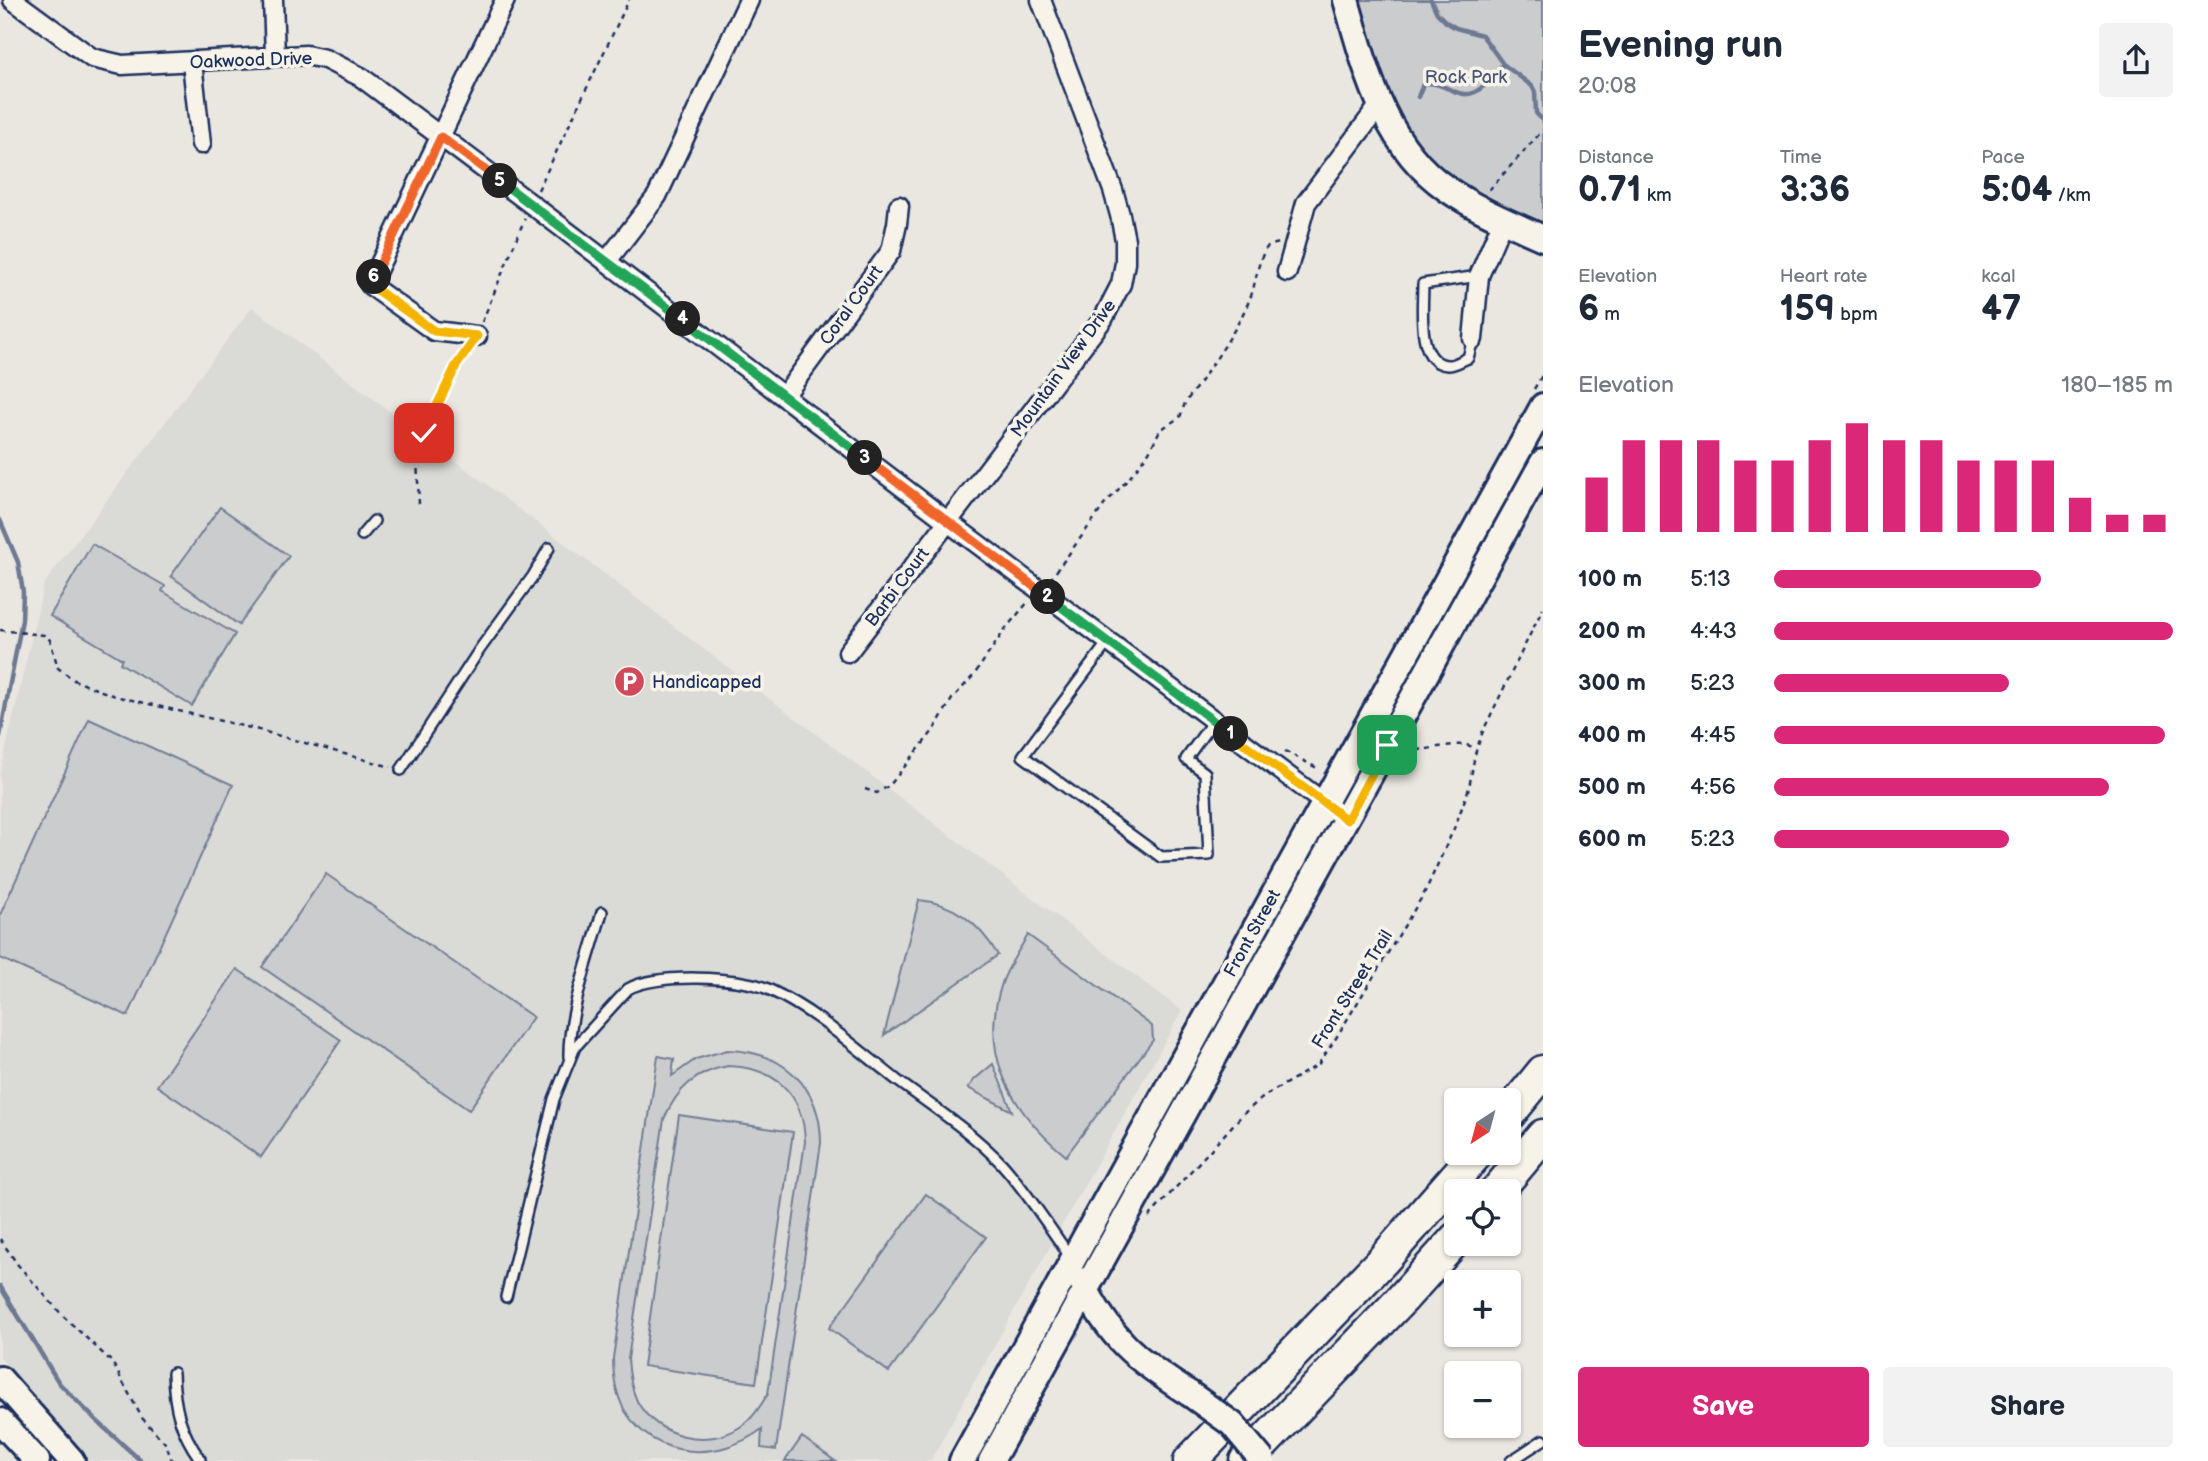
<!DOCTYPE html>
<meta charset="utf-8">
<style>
body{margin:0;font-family:"Balsamiq Sans",sans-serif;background:#f2f2f3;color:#1f2937;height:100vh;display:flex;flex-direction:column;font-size:26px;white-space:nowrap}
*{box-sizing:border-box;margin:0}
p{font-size:23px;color:#747a83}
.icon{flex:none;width:38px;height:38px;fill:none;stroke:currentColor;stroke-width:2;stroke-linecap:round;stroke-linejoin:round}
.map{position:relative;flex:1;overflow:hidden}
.sheet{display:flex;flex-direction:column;background:#fff;width:665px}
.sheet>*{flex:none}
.needle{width:46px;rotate:216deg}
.tools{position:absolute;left:1444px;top:1088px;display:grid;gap:14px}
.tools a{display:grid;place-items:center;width:77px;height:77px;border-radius:7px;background:#fff;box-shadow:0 2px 5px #0004;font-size:35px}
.pin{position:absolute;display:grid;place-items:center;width:60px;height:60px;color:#fff;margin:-30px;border-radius:14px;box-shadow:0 4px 10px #0006}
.km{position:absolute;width:35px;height:35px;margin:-18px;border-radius:50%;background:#222;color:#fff;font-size:19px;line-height:35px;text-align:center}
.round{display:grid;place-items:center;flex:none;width:74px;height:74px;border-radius:7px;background:#f2f2f3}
.headline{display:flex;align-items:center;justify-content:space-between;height:119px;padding:0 35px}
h1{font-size:38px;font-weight:700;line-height:52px}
.stats{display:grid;grid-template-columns:repeat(3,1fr);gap:10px;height:119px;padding:7px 35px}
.stats div{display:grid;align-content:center}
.stats b{font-size:35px;font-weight:700}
.stats small{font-size:19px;font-weight:400}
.stats p{font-size:19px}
.chart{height:196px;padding:14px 35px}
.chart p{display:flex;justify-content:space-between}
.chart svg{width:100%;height:126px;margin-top:7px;stroke:#db2777;stroke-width:6}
.button{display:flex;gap:14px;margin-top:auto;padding:14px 35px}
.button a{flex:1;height:80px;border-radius:7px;background:#db2777;color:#fff;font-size:28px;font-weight:700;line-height:80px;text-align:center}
.button a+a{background:#f2f2f3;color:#1f2937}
ul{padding:0 35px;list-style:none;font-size:23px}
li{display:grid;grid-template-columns:112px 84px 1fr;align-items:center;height:52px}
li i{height:18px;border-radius:9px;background:#db2777}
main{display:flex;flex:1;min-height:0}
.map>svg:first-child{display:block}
.built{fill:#dadad6}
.green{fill:#cbcccd;stroke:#737e96;stroke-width:2;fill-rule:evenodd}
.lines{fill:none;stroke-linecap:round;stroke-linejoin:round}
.stream{stroke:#6d7892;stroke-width:4.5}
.lane-casing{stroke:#1b2f5e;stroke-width:14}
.street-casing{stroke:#1b2f5e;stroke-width:23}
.secondary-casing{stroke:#1b2f5e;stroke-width:30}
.highway-casing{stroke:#1b2f5e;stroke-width:37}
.path{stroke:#1b2f5e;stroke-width:2.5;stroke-dasharray:5 5;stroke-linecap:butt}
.lane{stroke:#f7f3e8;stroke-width:9}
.street{stroke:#f7f3e8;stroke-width:18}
.secondary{stroke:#f7f3e8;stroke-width:24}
.highway{stroke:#f7f3e8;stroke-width:32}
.secondary-bridge-casing{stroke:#1b2f5e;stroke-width:30;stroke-linecap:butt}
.secondary-bridge{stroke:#f7f3e8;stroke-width:24}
.split-1-casing{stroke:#fff;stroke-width:14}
.split-2-casing{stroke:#fff;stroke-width:14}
.split-3-casing{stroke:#fff;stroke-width:14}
.split-4-casing{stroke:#fff;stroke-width:14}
.split-5-casing{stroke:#fff;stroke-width:14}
.split-6-casing{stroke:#fff;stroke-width:14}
.split-7-casing{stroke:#fff;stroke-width:14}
.split-1{stroke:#f5b400;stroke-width:9}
.split-2{stroke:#22a559;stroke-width:9}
.split-3{stroke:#f0652b;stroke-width:9}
.split-4{stroke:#22a559;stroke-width:9}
.split-5{stroke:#22a559;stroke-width:9}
.split-6{stroke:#f0652b;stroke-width:9}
.split-7{stroke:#f5b400;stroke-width:9}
.labels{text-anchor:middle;stroke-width:7;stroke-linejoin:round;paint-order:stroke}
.street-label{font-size:18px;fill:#1b2f5e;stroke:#f7f3e8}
.park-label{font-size:18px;fill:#47567a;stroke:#f7f3e8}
.poi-label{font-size:18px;fill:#1b2f5e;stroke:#f7f3e8;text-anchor:start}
</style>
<main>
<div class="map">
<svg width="1543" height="1461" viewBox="0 0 1543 1461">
<rect width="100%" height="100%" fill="#eae7e0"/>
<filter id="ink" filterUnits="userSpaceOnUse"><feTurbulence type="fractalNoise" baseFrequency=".0143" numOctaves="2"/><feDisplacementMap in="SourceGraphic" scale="14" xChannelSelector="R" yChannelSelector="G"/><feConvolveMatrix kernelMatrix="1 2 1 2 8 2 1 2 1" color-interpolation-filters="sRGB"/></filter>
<g filter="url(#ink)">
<path class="built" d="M252 307 1182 1011 930 1461H89L50 1418 0 1357V774L44 584Z"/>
<path class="green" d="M1360 0H1543V223C1517 211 1490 200 1466 186 1397 144 1380 72 1360 0Z
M220 507 289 556 239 625 171 576Z
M92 544 165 586 162 591 235 634 192 706 120 663 122 659 50 616Z
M89 719 233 785 128 1016 0 958V915Z
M326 874 533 1017 469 1110 262 967Z
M919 900C955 903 980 925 998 955L884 1035Z
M1028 935 1152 1026 1153 1040 1066 1156C1011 1111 978 1055 1002 983 1008 966 1019 950 1028 935Z
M237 969 341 1040 261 1157 157 1086Z
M727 1050C783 1051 821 1086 821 1143L776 1450 761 1448 762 1429C720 1461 656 1461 625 1411 616 1395 613 1376 613 1358L658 1056 674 1059 672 1076 696 1059ZM728 1066C775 1067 804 1094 805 1142L768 1394C760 1406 753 1419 740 1427 707 1449 656 1437 637 1401 631 1388 629 1374 628 1359L664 1119C677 1089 695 1072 728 1066Z
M993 1064 1012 1111 968 1088 975 1079Z
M679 1115 793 1132 756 1383 643 1366Z
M926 1194 986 1237 889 1372 829 1328Z
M802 1437 835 1461H785Z"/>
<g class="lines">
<path class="stream" d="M1431 0 1437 13 1446 22 1456 28 1482 35 1503 64 1532 86 1535 92 1536 113 1543 121
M1418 97 1423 84C1443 79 1458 101 1475 92 1486 87 1495 73 1503 64
M0 520 18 562 23 592 22 620 0 736
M0 1286 59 1383 97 1421 141 1461"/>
<defs>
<path id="lane" d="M1473 339 1468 358C1462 360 1454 366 1447 365 1416 363 1423 306 1423 284L1479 276
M362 535 374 521
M1108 642 1023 756 1161 857 1209 855 1205 773 1186 759 1213 721
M401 770 480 649 533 576 549 548
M569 1057C568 1013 590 956 602 912
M506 1297 554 1099 575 1047 628 989C656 973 739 976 768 989 816 1011 857 1049 898 1081 933 1107 972 1132 1002 1164 1028 1193 1049 1227 1071 1258
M173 1373C174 1407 180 1431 200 1459
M1511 1461 1543 1440"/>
<path id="street" d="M13 0 92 58 122 65 306 55 325 59 361 77 531 204 947 521 1347 820
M273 0 275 56
M192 63 201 144
M607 261 657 196 749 0
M1287 272 1306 203 1379 106
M477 336 434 331 370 285 505 0
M1473 339 1479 276 1503 220
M784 396 891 251 897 224 899 206
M848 652 1103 319 1121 284 1125 263V240L1120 215 1113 190 1041 0"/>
<path id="secondary" d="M1346 0C1366 70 1384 146 1447 189 1477 210 1510 223 1543 238
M1081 1280C1109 1338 1136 1360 1190 1394
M0 1379 72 1461
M0 1421 37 1461
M962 1461 1543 406
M991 1461 1543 462"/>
<path id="highway" d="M1508 1115 1543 1072
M1496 1192 1543 1136
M1190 1461 1383 1260 1477 1153
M1246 1461 1401 1300 1456 1239"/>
</defs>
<use href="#lane" class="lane-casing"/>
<use href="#street" class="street-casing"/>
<use href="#secondary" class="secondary-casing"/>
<use href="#highway" class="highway-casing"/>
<path class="path" d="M538 190 629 0
M1489 190 1543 130
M482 322 525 218
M1534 389 1543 374
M419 504 417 458 420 445 456 366 466 352
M1050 580 1105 504 1130 477 1149 452 1160 430 1180 417 1185 403C1208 371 1233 337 1249 301 1257 283 1256 262 1268 246L1279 243
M0 630 44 635 50 640 58 668 74 680 88 686 115 696 255 729 391 767
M1407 750C1430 752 1455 739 1476 748
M1285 751 1319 769
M865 789 877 793 890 785 933 731 952 699 974 675 1006 628 1028 602
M1149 1217 1244 1113 1266 1095 1318 1065 1336 1038 1425 892 1456 824 1469 788 1475 754 1483 731 1543 608
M0 1239 18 1265 63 1316 112 1362 142 1418 166 1444 172 1461"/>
<use href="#lane" class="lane"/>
<use href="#street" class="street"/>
<use href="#secondary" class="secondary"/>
<use href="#highway" class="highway"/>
<defs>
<path id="secondary-bridge" d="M1190 1394 1232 1424 1263 1461"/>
</defs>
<use href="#secondary-bridge" class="secondary-bridge-casing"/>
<use href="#secondary-bridge" class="secondary-bridge"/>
</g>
</g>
<g class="lines" filter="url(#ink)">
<defs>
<path id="split-1" d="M1231 734 1347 820 1387 745"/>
<path id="split-2" d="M1048 597 1231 734"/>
<path id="split-3" d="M865 458 1048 597"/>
<path id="split-4" d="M683 319 865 458"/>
<path id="split-5" d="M500 181 683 319"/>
<path id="split-6" d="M374 277 441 137 500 181"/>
<path id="split-7" d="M374 277 370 285 434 331 477 336 456 366 424 433"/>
</defs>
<use href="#split-1" class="split-1-casing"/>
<use href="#split-2" class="split-2-casing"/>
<use href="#split-3" class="split-3-casing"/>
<use href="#split-4" class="split-4-casing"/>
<use href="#split-5" class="split-5-casing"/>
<use href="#split-6" class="split-6-casing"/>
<use href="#split-7" class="split-7-casing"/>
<use href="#split-1" class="split-1"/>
<use href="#split-2" class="split-2"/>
<use href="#split-3" class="split-3"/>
<use href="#split-4" class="split-4"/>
<use href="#split-5" class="split-5"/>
<use href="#split-6" class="split-6"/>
<use href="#split-7" class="split-7"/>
</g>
<defs>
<symbol id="parking-disc" viewBox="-11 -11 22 22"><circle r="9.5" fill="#d1495b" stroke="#f7f3e8"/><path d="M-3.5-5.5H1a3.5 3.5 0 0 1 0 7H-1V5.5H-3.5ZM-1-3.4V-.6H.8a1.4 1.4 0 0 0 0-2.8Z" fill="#fff"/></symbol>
</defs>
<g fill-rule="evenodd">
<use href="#parking-disc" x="612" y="664" width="35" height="35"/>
</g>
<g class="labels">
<g class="street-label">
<text transform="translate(251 60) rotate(-2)" y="6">Oakwood Drive</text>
<text transform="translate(851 305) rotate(-54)" y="6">Coral Court</text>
<text transform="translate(1063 368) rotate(-54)" y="6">Mountain View Drive</text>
<text transform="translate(897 587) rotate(-53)" y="6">Barbi Court</text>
<text transform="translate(1252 933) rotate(-61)" y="6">Front Street</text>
<text transform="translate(1352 989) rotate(-58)" y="6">Front Street Trail</text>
</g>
<g class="park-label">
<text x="1466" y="83">Rock Park</text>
</g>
<g class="poi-label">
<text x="652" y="688">Handicapped</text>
</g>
</g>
</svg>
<div class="tools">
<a><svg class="needle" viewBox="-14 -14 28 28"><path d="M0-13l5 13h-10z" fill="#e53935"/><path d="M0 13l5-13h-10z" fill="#747a83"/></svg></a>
<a><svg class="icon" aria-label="locate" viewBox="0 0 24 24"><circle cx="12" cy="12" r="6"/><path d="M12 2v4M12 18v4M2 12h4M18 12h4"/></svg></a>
<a>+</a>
<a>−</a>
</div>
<div class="pin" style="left:1387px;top:745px;background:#1e9e55"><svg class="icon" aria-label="arrive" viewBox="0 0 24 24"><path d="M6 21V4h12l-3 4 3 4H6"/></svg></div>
<div class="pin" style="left:424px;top:433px;background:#d93025"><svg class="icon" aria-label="check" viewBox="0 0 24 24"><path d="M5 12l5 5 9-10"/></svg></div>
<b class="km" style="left:1231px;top:734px">1</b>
<b class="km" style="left:1048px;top:597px">2</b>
<b class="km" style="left:865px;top:458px">3</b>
<b class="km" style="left:683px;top:319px">4</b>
<b class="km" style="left:500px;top:181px">5</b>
<b class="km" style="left:374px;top:277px">6</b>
</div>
<section class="sheet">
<div class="headline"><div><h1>Evening run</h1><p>20:08</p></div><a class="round"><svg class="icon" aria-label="share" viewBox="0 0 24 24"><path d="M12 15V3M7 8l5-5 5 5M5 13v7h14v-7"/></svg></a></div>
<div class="stats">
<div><p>Distance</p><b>0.71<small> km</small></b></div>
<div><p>Time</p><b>3:36</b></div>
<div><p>Pace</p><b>5:04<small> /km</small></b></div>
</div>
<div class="stats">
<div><p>Elevation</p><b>6<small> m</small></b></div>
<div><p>Heart rate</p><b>159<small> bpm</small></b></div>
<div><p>kcal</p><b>47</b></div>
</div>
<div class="chart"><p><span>Elevation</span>180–185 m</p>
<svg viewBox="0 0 160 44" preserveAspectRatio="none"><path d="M5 44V25M15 44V12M25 44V12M35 44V12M45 44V19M55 44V19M65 44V12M75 44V6M85 44V12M95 44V12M105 44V19M115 44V19M125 44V19M135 44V32M145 44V38M155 44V38"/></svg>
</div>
<ul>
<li><b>100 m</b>5:13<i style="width:67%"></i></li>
<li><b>200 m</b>4:43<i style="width:100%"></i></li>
<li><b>300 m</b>5:23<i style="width:59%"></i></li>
<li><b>400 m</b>4:45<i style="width:98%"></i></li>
<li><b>500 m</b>4:56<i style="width:84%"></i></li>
<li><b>600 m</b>5:23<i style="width:59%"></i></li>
</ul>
<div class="button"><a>Save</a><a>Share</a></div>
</section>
</main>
